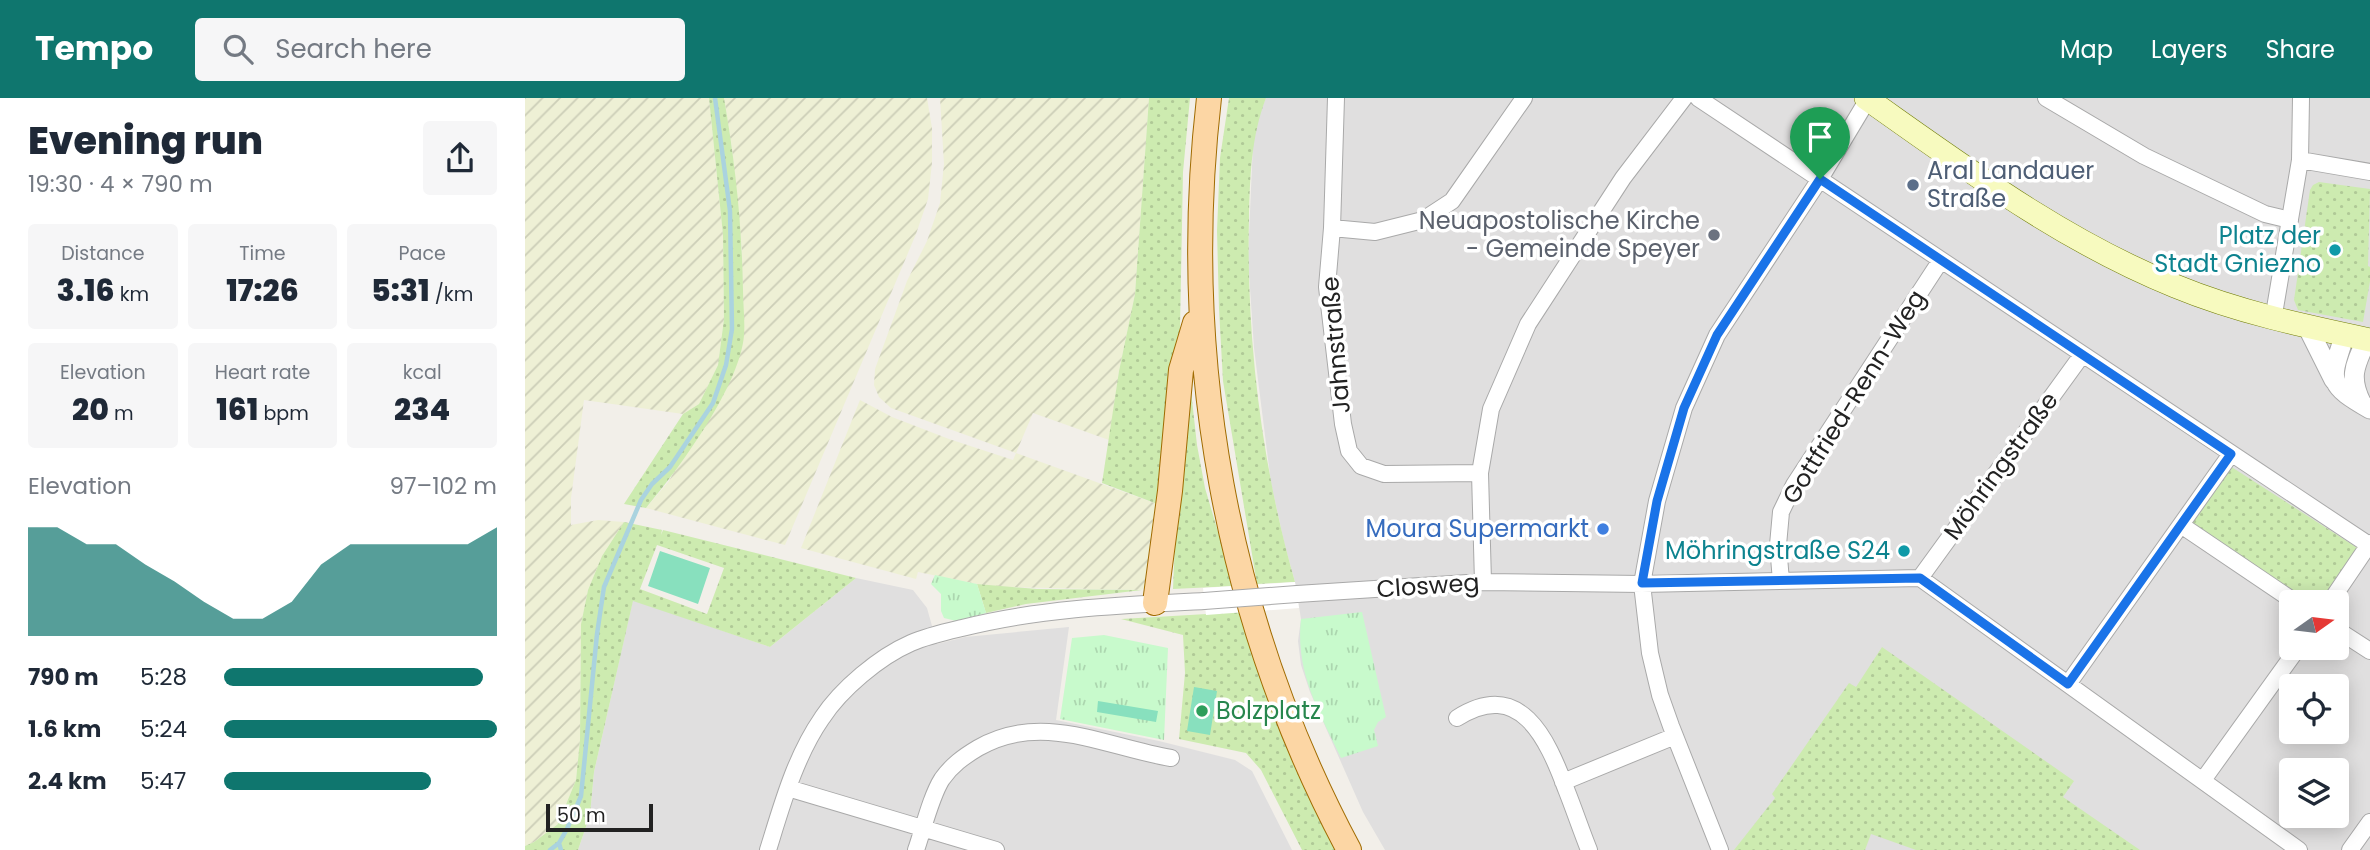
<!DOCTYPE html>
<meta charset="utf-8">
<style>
body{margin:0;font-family:Poppins,sans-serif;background:#f6f6f7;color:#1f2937;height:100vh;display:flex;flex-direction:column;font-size:26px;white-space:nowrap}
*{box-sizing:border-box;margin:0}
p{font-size:23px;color:#747a83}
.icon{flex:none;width:38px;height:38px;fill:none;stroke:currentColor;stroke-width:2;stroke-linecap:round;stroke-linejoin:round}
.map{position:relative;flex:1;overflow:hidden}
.side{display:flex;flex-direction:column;background:#fff;width:525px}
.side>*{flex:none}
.needle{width:46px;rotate:76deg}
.fabs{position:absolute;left:1754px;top:492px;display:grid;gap:14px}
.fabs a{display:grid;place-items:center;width:70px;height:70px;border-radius:7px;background:#fff;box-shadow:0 4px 18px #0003;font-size:35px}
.scale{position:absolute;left:21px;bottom:18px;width:107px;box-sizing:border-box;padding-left:7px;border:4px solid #222;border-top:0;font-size:19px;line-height:24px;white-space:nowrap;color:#222;-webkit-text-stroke:5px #fff;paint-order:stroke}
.pin{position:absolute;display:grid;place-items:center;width:60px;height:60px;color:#fff;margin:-72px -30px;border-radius:50% 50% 50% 0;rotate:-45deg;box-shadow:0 0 7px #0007}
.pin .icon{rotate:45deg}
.round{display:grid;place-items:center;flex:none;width:74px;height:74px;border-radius:7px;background:#f6f6f7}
.head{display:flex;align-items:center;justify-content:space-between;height:119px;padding:0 28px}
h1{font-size:38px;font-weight:800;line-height:52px}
.metrics{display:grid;grid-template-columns:repeat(3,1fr);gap:10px;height:119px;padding:7px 28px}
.metrics div{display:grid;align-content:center;border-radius:7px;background:#f6f6f7;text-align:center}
.metrics b{font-size:30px;font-weight:800}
.metrics small{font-size:19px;font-weight:400}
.metrics p{font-size:19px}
.chart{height:196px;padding:14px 28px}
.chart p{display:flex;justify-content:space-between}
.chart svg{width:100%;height:126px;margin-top:7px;fill:#0f766e;opacity:.7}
ul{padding:0 28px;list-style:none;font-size:23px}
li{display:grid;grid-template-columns:112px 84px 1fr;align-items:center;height:52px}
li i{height:18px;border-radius:9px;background:#0f766e}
header{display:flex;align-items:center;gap:42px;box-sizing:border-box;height:98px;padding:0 35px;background:#0f766e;color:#fff}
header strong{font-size:33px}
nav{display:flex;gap:38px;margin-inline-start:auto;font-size:24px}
.search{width:490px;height:63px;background:#f6f6f7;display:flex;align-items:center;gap:18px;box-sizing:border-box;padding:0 24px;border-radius:7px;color:#747a83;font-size:26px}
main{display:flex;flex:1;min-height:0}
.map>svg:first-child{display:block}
.residential{fill:#e0dfdf;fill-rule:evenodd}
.farmland{fill:url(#farmland-furrows)}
.grass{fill:url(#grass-dots);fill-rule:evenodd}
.park{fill:url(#park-tufts)}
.pitch{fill:#88e0be}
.pier{fill:#fff}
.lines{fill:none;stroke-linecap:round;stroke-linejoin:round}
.stream{stroke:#aad3df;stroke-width:4.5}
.minor-casing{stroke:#a9a9a9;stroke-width:18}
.tertiary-casing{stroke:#a9a9a9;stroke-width:21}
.secondary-casing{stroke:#707d05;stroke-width:24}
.primary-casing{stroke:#a06b00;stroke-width:26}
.minor{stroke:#fff;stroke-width:16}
.tertiary{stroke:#fff;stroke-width:19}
.secondary{stroke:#f7fabf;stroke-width:23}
.primary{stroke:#fcd6a4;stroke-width:24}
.minor-bridge-casing{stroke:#a9a9a9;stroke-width:18;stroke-linecap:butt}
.minor-bridge{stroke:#fff;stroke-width:16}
.route-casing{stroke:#fff;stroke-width:14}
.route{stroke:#1a73e8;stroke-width:9}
.service-dot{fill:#5c6f8a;stroke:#fff;stroke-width:2.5}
.worship-dot{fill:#6b7280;stroke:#fff;stroke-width:2.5}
.culture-dot{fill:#0f9aa8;stroke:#fff;stroke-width:2.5}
.shop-dot{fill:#3f7fe0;stroke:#fff;stroke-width:2.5}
.leisure-dot{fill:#2e9e5b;stroke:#fff;stroke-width:2.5}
.labels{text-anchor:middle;stroke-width:7;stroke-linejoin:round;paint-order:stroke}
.service-label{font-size:24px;fill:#4e5e75;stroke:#fff;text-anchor:start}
.worship-label{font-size:24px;fill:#5b616d;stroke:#fff;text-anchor:end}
.culture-label{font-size:24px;fill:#0d838f;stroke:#fff;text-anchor:end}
.street-label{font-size:24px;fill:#222;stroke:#fff}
.shop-label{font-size:24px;fill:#366cbe;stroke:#fff;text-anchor:end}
.leisure-label{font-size:24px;fill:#27864d;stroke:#fff;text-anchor:start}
</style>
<header>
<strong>Tempo</strong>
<div class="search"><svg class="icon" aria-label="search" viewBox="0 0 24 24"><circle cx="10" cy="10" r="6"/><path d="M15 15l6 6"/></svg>Search here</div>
<nav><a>Map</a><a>Layers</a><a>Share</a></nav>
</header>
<main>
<section class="side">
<div class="head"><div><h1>Evening run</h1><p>19:30 · 4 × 790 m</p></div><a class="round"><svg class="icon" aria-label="share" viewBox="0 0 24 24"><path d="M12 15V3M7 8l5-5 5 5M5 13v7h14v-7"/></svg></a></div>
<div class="metrics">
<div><p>Distance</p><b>3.16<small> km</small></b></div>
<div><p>Time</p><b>17:26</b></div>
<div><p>Pace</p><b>5:31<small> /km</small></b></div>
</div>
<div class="metrics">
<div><p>Elevation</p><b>20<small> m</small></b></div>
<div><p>Heart rate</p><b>161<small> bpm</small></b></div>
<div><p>kcal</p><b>234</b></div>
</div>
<div class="chart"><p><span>Elevation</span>97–102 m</p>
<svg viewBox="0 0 160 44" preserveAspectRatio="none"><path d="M0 44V6L10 6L20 12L30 12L40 19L50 25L60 32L70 38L80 38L90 32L100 19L110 12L120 12L130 12L140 12L150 12L160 6V44z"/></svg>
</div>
<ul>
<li><b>790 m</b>5:28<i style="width:95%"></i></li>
<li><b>1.6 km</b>5:24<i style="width:100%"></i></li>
<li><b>2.4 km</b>5:47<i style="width:76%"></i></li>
</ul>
</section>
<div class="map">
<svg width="1845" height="752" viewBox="0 0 1845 752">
<defs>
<pattern id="farmland-furrows" width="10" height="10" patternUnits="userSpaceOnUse" patternTransform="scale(1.75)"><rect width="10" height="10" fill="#eef0d5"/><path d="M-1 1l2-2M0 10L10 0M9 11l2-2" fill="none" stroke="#ccceb7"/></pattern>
<pattern id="grass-dots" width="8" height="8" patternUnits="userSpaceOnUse" patternTransform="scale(1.75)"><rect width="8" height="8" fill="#cdebb0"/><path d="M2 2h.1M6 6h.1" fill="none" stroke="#b0c997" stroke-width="1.8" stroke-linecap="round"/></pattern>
<pattern id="park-tufts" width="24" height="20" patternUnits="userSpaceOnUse" patternTransform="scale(1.75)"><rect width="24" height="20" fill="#c8facc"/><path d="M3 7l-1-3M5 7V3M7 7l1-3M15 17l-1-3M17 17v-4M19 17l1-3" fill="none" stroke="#acd6af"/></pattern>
</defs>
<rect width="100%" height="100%" fill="#f2efe9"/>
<path class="residential" d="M741 0H1845V752H860L838 714 785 594 776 567 773 543 776 521 770 484 760 448 746 385 729 250 723 160 728 45 731 24ZM1766 504H1811V550H1766ZM1766 588H1811V634H1766ZM1766 672H1811V718H1766Z
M331 480 388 492 402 510 412 546 440 539 544 529 531 622 634 643 710 662 727 673 767 752H53L65 717 69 674 108 502 245 549Z"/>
<path class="farmland" d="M0 0H184L198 137 199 221 193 267 174 306 158 316 59 302 46 400V427L73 422 99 424 77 458 63 492 56 526 55 642 51 682 33 726 9 744 0 748Z
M199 0H402L407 30V65L403 101 391 136 260 447 121 410 144 383 218 244 217 152 207 50Z
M415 0H624L610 196 594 273 584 342 508 315 491 355 635 407 623 487 616 492 480 489 452 486 393 474 391 481 276 450 335 302 367 319 424 341 488 362 491 355 366 310 354 299 349 287 350 271 382 183 402 143 415 105 419 66Z"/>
<path class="grass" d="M184 0H199C210 63 217 127 218 192 218 209 221 229 218 245 209 295 154 371 121 410L99 406 158 316 174 306 193 267 199 221 198 137Z
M624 0H665L658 74 655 230 635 407 577 385 594 273 610 196Z
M704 0H741C726 39 725 79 724 120 721 240 737 369 770 484L732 486 698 283 694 211 692 133 695 60Z
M1794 84 1845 91 1843 168 1845 169V183L1838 224 1773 212 1769 202 1785 92 1788 87Z
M664 275 672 347 680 390 709 488 648 491 653 373Z
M1705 368 1834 451 1799 504H1780L1663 424Z
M99 424 137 432 136 437 138 432 331 480 245 549 108 503 69 674 65 717 53 752H0V748L9 744 33 726 51 682 55 642 56 526 63 492 77 458ZM132 447 199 470 182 516 115 491Z
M452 486 512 491 617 492 501 506 461 515Z
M716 514 814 752H777L736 672 721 655 654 641 660 575 658 537 596 521Z
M1357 549 1549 683 1538 699 1615 752H1391L1346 736 1340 752H1209L1250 700 1247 696 1324 585 1331 589Z"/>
<path class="park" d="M410 477 452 486 461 515 431 523 419 520 416 513V496L406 486Z
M837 514 861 619 853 624 849 632 853 648 816 660C794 613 770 574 776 521Z
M579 537 643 550 639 642 535 621 547 540Z"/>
<path class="pitch" d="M135 453 185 470 173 506 123 488Z
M669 589 692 593 685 637 662 633Z
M573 603 633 613 631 624 572 614Z"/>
<path class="pier" d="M770 484 774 510 681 517 678 490Z"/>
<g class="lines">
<path class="stream" d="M34 745 36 752
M25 752 34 745 42 731 56 698 72 536 79 489 116 402 127 386 145 369 188 305 201 267 207 231 205 113 190 0"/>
<defs>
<path id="minor" d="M811 0 807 130 802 189 818 326 824 353 836 368 859 376 955 375
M1173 0 1844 447
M1521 0 1619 58 1740 116 1765 122
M1775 62 1845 74
M807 130 850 134 898 122 927 103 999 0
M1748 222 1775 62 1776 0
M1656 427 1770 504
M1395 480 1774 752
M1395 480 1557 257
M1256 483 1253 447 1256 414 1269 387 1416 162
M958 484 955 375 966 311 1003 226 1098 80 1159 0
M772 496 958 484 1117 486 1395 480
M1805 504 1845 445
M1811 531 1845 553
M1543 586 1706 356
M932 620C995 580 1022 640 1041 691 1049 711 1056 732 1064 752
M1678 682 1773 550
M1038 684 1150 638
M263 690 471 752
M243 752C257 707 270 659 297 620 316 591 354 559 386 545 402 538 420 534 437 530 516 510 599 507 679 503
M391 752C398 732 406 698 417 681 427 667 438 659 453 650 517 613 580 649 646 660
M1195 752 1146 628 1135 597 1125 555 1117 486 1132 403 1159 310 1192 237 1295 81 1343 1
M1825 752 1845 724"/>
<path id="tertiary" d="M1782 228 1809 282
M1820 236C1805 283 1800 285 1845 311
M1837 306C1823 279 1830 267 1842 241"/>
<path id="secondary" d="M1341 0C1439 69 1538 143 1650 188 1713 214 1779 228 1845 242"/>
<path id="primary" d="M684 0C654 259 701 522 824 752
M630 505 645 393 656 272 670 225"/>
</defs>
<use href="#minor" class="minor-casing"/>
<use href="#tertiary" class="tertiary-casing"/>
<use href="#secondary" class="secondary-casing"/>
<use href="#primary" class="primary-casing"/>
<use href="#minor" class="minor"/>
<use href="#tertiary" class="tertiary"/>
<use href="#secondary" class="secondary"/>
<use href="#primary" class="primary"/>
<defs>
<path id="minor-bridge" d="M679 503 772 496"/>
</defs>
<use href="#minor-bridge" class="minor-bridge-casing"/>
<use href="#minor-bridge" class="minor-bridge"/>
</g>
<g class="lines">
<defs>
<path id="route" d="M1295 81 1706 356 1543 586 1395 480 1117 485 1132 403 1159 310 1192 237Z"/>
</defs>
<use href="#route" class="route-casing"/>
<use href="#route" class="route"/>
</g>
<circle class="service-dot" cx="1388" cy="87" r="7"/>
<circle class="worship-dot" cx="1189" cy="137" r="7"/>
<g class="culture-dot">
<circle cx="1810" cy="152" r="7"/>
<circle cx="1379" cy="453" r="7"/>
</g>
<circle class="shop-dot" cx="1078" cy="431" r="7"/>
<circle class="leisure-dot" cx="677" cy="613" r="7"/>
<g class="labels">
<g class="service-label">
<text x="1402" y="81">Aral Landauer<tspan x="1402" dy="28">Straße</tspan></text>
</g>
<g class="worship-label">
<text x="1175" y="131">Neuapostolische Kirche<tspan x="1175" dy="28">- Gemeinde Speyer</tspan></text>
</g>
<g class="culture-label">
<text x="1796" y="146">Platz der<tspan x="1796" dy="28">Stadt Gniezno</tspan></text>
<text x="1365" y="461">Möhringstraße S24</text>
</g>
<g class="street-label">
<text transform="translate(811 247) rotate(-95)" y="8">Jahnstraße</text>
<text transform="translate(1329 299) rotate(-58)" y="8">Gottfried-Renn-Weg</text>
<text transform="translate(1476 368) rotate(-54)" y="8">Möhringstraße</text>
<text transform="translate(903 488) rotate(-4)" y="8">Closweg</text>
</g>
<g class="shop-label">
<text x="1064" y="439">Moura Supermarkt</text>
</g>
<g class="leisure-label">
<text x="691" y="621">Bolzplatz</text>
</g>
</g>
</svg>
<div class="fabs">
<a><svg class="needle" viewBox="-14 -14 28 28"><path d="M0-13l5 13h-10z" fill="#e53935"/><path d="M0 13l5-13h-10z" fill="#747a83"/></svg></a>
<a><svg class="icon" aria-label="locate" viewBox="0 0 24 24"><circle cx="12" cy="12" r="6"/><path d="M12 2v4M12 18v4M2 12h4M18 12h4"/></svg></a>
<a><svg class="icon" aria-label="layers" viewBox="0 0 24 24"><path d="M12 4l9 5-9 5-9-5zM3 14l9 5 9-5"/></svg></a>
</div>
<div class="scale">50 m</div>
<div class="pin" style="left:1295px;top:81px;background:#1e9e55"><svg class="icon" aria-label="arrive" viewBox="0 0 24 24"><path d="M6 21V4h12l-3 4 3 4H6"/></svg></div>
</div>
</main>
